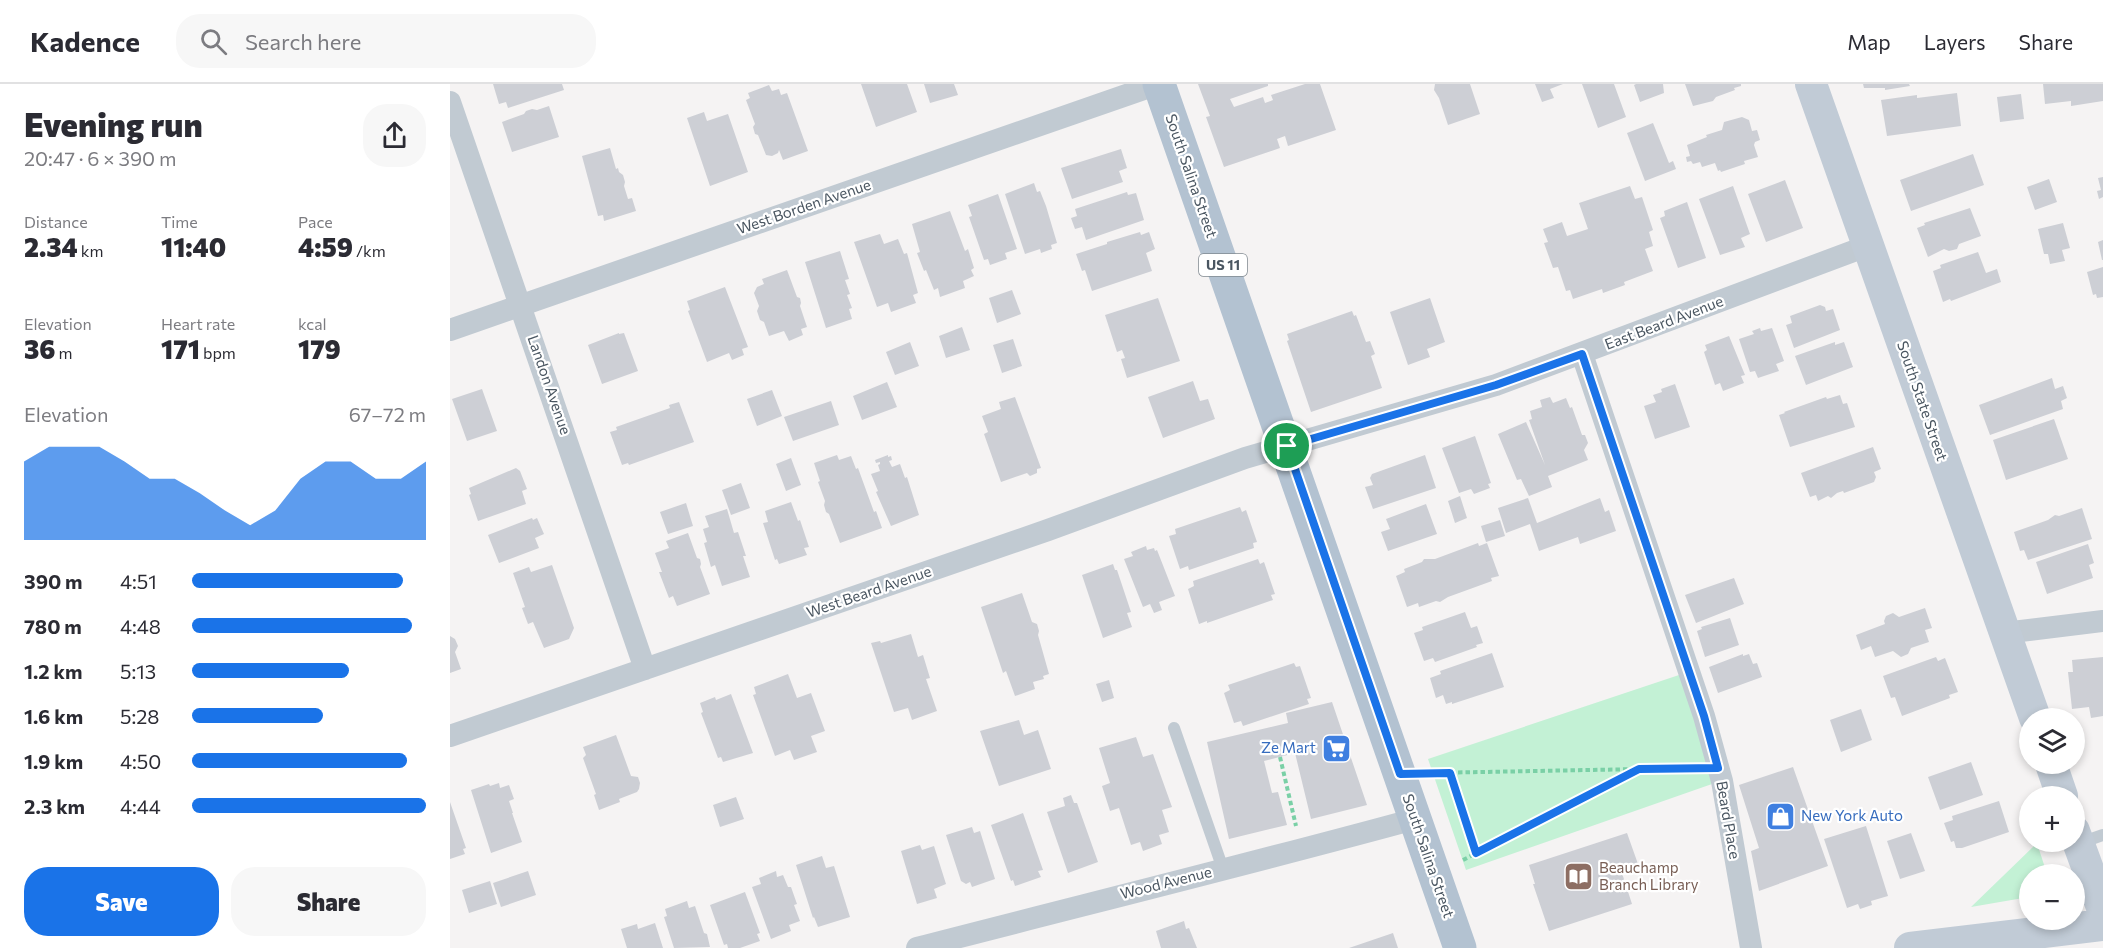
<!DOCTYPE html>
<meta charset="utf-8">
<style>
body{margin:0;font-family:Commissioner,sans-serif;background:#f7f7f7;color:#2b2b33;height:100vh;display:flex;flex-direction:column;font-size:22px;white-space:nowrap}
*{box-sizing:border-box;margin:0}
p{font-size:20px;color:#7c7c81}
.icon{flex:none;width:33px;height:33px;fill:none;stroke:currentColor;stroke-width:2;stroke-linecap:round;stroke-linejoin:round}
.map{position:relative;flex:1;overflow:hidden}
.details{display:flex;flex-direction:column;background:#fff;width:450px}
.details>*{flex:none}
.buttons{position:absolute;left:1569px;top:624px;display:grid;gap:12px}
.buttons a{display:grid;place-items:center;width:66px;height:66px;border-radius:50%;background:#fff;box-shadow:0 3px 9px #0003;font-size:30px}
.pin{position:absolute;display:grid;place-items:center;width:51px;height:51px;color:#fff;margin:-26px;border:3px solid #fff;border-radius:50%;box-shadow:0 2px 6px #0007}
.round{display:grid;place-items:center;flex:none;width:63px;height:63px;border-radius:24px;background:#f7f7f7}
.summary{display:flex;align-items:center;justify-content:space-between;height:102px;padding:0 24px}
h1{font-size:33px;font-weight:800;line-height:45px}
.figures{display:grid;grid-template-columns:repeat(3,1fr);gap:9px;height:102px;padding:6px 24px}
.figures div{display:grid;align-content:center}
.figures b{font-size:26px;font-weight:800}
.figures small{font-size:16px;font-weight:400}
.figures p{font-size:16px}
.chart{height:168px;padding:12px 24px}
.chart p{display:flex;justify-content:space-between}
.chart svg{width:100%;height:108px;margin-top:6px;fill:#1a73e8;opacity:.7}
.button{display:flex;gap:12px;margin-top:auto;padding:12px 24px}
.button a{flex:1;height:69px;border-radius:24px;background:#1a73e8;color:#fff;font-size:24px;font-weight:800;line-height:69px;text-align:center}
.button a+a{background:#f7f7f7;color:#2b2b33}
ul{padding:0 24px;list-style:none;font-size:20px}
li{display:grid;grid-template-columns:96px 72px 1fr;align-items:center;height:45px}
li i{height:15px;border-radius:8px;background:#1a73e8}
header{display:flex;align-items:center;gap:36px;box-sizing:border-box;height:84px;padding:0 30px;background:#fff;border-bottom:2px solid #e1e1e2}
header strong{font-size:28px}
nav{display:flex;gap:33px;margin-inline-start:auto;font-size:21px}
.search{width:420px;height:54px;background:#f7f7f7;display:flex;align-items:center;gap:15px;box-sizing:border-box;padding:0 21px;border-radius:24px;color:#7c7c81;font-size:22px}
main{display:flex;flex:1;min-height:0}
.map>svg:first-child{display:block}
.green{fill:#c3f1d5}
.building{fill:#cdcfd5}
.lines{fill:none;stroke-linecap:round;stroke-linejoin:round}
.path{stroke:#7ad0a6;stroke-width:4;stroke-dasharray:4.5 3;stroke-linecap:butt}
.lane{stroke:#c1cad2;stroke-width:12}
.street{stroke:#c1cad2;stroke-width:22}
.secondary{stroke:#c1cbd6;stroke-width:32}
.primary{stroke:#b3c2d1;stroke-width:33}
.route-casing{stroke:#fff;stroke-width:12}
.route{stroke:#1a73e8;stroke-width:8}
.labels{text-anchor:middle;stroke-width:4.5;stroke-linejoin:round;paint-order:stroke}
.shield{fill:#fff;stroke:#808990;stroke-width:1.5}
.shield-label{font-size:14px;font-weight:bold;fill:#4a5661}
.street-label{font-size:15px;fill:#4a5661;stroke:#fff}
.shop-label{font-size:15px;fill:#366cbe;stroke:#fff;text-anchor:end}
.education-label{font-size:15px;fill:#785e54;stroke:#fff;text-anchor:start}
</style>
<header>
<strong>Kadence</strong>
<div class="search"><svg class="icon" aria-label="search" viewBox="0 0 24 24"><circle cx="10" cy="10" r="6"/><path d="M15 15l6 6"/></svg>Search here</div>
<nav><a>Map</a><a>Layers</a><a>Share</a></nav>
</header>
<main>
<section class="details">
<div class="summary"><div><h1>Evening run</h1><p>20:47 · 6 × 390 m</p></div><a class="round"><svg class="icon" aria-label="share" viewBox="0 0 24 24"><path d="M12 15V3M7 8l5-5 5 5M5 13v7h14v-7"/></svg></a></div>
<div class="figures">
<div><p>Distance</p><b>2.34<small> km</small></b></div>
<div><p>Time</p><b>11:40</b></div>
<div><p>Pace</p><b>4:59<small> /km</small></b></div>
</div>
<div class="figures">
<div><p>Elevation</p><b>36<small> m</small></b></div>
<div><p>Heart rate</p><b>171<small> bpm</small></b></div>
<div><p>kcal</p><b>179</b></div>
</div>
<div class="chart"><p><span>Elevation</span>67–72 m</p>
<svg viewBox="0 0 160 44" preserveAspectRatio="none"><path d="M0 44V12L10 6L20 6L30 6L40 12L50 19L60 19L70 25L80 32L90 38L100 32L110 19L120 12L130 12L140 19L150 19L160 12V44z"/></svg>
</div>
<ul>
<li><b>390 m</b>4:51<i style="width:90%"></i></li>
<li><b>780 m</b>4:48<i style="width:94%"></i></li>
<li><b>1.2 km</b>5:13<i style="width:67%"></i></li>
<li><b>1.6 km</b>5:28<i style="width:56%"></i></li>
<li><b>1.9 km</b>4:50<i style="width:92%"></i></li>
<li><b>2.3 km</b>4:44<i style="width:100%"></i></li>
</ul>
<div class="button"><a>Save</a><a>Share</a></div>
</section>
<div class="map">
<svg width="1653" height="864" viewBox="0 0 1653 864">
<rect width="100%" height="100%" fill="#f5f3f3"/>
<path class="green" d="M1232 590 1262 700 1016 786 978 675Z
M1587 759 1597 790H1580L1579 813 1521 823Z"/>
<path class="building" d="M43 0H112L114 6 58 24 56 18 49 20Z
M411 0H457L467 28 426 43Z
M474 0H504L508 11 480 19Z
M748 0H818V2L780 15 784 23 813 13 815 19 823 16 821 11 855 0H870L886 46 838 62 835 52 827 55 830 64 774 83 756 33 760 32Z
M985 0H1020L1030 30 998 41 989 14 984 6Z
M1085 0H1113L1100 5 1104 14 1092 18Z
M1132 0H1164L1176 33 1148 44Z
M1186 0H1213L1214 9 1190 18 1184 1Z
M1235 0H1291V2L1284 4 1285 6 1266 13 1263 17 1243 22Z
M1413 0H1459L1460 2 1435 6V4H1414Z
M1593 0H1653V17L1621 22V17L1595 20Z
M319 1 322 7 329 5 331 11 337 9 358 67 333 76 329 66 328 69 322 72 316 71 308 51 305 50 303 43 305 40 296 16 300 14 298 9Z
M1507 9 1511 42 1437 52 1431 16 1467 11V14Z
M1571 10 1574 35 1550 38 1547 13Z
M99 22 109 53 62 68 52 38 74 30 76 27 82 25 87 26Z
M254 28 257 37 278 30 298 88 260 102 237 34Z
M1292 33 1299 36 1302 47 1307 46 1310 56 1305 58 1304 61 1308 73 1294 77 1295 80 1271 88 1270 86 1268 87 1265 79 1252 83 1250 78 1243 80 1241 77 1237 78 1236 73 1240 72 1237 61 1257 53 1256 51 1272 46 1274 38Z
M1203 39 1219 79 1223 77 1226 85 1195 97 1177 49Z
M160 64 166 85 168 84 169 88 173 91 175 98 174 102 178 115 182 114 186 127 154 137 153 131 148 132 132 72Z
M671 65 677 84 669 87 673 98 622 115 611 84Z
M1523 70 1534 101 1461 127 1450 96Z
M1653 93V113L1649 115 1647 107 1651 106 1648 94Z
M1599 95 1607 118 1585 126 1577 103Z
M1335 96 1353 144 1316 158 1298 110Z
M584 99 587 108 590 107 596 122 607 159 601 161 602 165 591 169 590 165 575 170 555 110Z
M1180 102 1185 115 1192 113 1203 146 1199 148 1203 162 1195 165 1203 187 1174 198 1175 201 1153 209 1152 205 1123 215 1120 206 1116 207 1108 183 1103 184 1094 159 1098 158 1093 145 1112 138 1117 152 1138 145 1129 119Z
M1283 102 1300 150 1291 154 1295 163 1270 171 1249 115Z
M677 108 678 111 686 109 694 136 636 156 632 143 625 145 621 134 627 132 625 125Z
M548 110 567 165 555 169 557 175 540 181 538 175 534 176 519 133 522 132 518 121Z
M1237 118 1256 174 1228 184 1210 134 1215 132 1214 127Z
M1520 124 1531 152 1509 160 1507 165 1499 167 1494 165 1478 173 1467 144 1475 141 1474 139Z
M500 127 515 167 518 165 524 184 521 186 524 192 513 197 515 204 490 213 488 204 484 206 476 186 474 187 467 169 470 168 462 140Z
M1613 139 1620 164 1612 166 1615 177 1600 180 1598 170H1594L1588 145Z
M690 148 691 151 699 148 705 165 696 169 702 187 642 207 635 186 632 187 626 170 657 160V158Z
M430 150 434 160 448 155 454 170 457 169 468 209 463 211 466 219 441 228 438 219 427 223 404 158Z
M1653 156V176H1652L1648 158Z
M390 167 399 195 395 196 400 210 397 211 402 224 399 225 402 235 376 244 355 178Z
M1528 168 1536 189 1547 185 1551 198 1501 217 1500 215 1493 218 1483 187 1491 184 1490 181Z
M1653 183V213L1647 214 1646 210 1643 211 1637 188Z
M337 186 347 213 350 214 351 219 350 222 357 243 351 245 353 251 339 257 334 247 319 252 314 238 310 236 307 227 309 222 304 209 307 203 314 200 312 195Z
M275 203 298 263 292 265 294 271 282 276 279 269 257 278 238 227 240 226 237 217Z
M562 206 571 230 547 239 539 214Z
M708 214 730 277 677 294 671 275 675 274 672 266 667 268 655 231Z
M980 214 995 258 977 265 980 273 958 281 940 228Z
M1370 221 1375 223 1376 227 1383 225 1390 246 1344 264 1336 241 1342 239 1340 232Z
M902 227 904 232 906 231 916 258 920 257 925 270 921 272 932 304 861 328 837 257 839 256 837 250Z
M512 243 520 266 496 274 489 252Z
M1310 244 1311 247 1322 244 1334 277 1326 280 1329 287 1308 294 1305 287 1300 288 1289 255 1304 250 1302 247Z
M169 249V250L174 249 188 287 152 300 138 261Z
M1279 252 1295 291 1291 292 1294 299 1273 307 1270 299 1265 301 1254 268 1257 266 1255 261Z
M563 255 572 282 552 289 543 261Z
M460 258 469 282 445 291 436 268Z
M1385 258V261L1394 258 1403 283 1356 301 1345 272Z
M1602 294 1605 305 1613 302 1617 314 1611 317 1613 325 1540 351 1529 321Z
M743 297 750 317 758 315 765 335 713 354 698 313Z
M437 298 447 323 412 336 403 312Z
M1225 300 1240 343 1205 355 1194 322 1206 318 1203 311 1212 308 1211 305Z
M32 305 47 347 17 357 2 315Z
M322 306 332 332 307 342 297 315Z
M1390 311 1393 320 1397 319 1405 343 1340 363 1329 331 1335 329 1334 328 1376 313 1377 315Z
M565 313 591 384 587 385V389L580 392 577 389 551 398 534 350 538 348 532 332 551 325 549 318Z
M1100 313 1103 319 1116 314 1120 324 1122 323 1132 351H1135L1138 359 1134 366 1138 376 1098 392 1102 403 1079 412 1071 395 1067 396 1048 350 1076 338 1095 381 1079 336 1082 335 1080 327 1092 323 1090 316Z
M381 317 389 341 343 357 334 333Z
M229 318 244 358 179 381 178 379 172 381 160 348 167 346 166 343 220 324 219 321Z
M1604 335 1618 375 1556 396 1543 356Z
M1025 352 1041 399 1038 400 1040 404 1024 410 1021 405 1009 409 992 364Z
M1423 363 1431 385 1424 388 1426 393 1424 398 1394 409 1393 407 1387 409 1381 414 1378 412 1368 417 1366 411 1360 413 1351 389Z
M387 371 389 376 401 372 406 385 408 384 424 428 426 427 432 444 390 459 379 430 376 428 374 421 375 417 368 398 370 397 364 379Z
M438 371V373L441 372 442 376 439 377 442 383 450 380 455 394 457 393 469 431 441 442 426 408 428 407 421 390 430 387 428 381 430 380V378L426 379 425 376Z
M975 371 986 404 923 425 915 403 923 401 920 394 922 390Z
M341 374 351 401 336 407 326 380Z
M66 384 70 387 77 405 72 407 76 420 28 437 19 411 21 410 19 404Z
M291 399 300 424 281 431 272 406Z
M1010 412 1017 434 1005 439 998 417Z
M1078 414 1087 439 1150 414 1155 428 1159 426 1166 447 1130 460 1128 453 1089 467 1080 440 1056 449 1048 424Z
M341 418 348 437 350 436 359 463 354 464 357 471 329 480 327 475 325 476 313 439 318 438 315 427Z
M236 419 243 442 218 450 210 428Z
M976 420 987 450 938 467 931 448 940 445 936 435Z
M790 423 792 428 796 426 807 458 803 459 804 464 739 486 738 482 730 485 719 452 726 450 725 445Z
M1632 424 1642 455 1578 476 1574 466 1570 467 1564 448 1598 436 1605 431 1609 432Z
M277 425 284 449 288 448 296 472H293L300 493 272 502 265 481 261 483 254 459 257 458 253 445 259 443 255 432Z
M82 434 83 436 87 434 94 450 85 454 89 464 49 479 38 451Z
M1050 436 1055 452 1036 458 1031 442Z
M238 449 247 474 250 475 251 480 250 483 260 510 227 522 223 512 219 514 209 488H212L205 469 219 464 216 457Z
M1028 459 1029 462 1037 459 1049 492 1041 494 1042 497 998 513 990 518 986 517 969 523 968 519 957 523 946 492 955 488 954 485 972 478 974 475H985Z
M1638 460 1644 479 1639 481 1643 494 1597 510 1586 478Z
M696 462 697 466 704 464 705 467 707 466 725 512 709 518 712 526 704 529 700 520 693 523 674 475 683 472 681 468Z
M808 475 810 480 814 478 825 510 821 511 823 516 757 539V537L749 540 738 505 744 502 743 497Z
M663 480 665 486H667L681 528 677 529 682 543 653 554 632 491Z
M102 481 124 544 119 555 94 564 83 538 78 540 72 524 75 523 63 489 79 483 81 488Z
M1284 494 1294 520 1246 539 1235 511Z
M572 509 582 538 587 540 589 547 588 551 599 590 593 592 594 595 583 598 585 605 565 612 556 587 553 589 531 523Z
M1475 524 1482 544 1475 546 1479 558 1461 564 1458 570 1451 573 1443 567 1425 573 1421 562 1411 566 1406 551 1435 540 1434 537 1436 532 1443 529 1449 533Z
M1015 528 1021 544 1027 542 1033 559 1026 561 1027 563 985 578 983 574 974 577 964 549 973 546 972 543Z
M1280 534 1289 561 1255 573 1247 547 1252 545 1251 543Z
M461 550 468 573 473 571 480 594 476 595 487 627 462 636 458 624 444 628 421 559 430 557 431 559Z
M0 552 5 555 8 562 5 568 11 585 0 589Z
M1042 569 1054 603 1002 620V618L996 620 993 611 986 614 980 594 991 590 990 587Z
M1293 570V572L1299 570 1303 580 1307 579 1312 593 1268 609 1259 583Z
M1486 573 1488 577 1495 574 1508 608 1499 611 1500 614 1452 632 1445 613 1441 614 1433 592Z
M1653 573V632L1641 634 1639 623 1622 625 1618 588H1623L1622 576Z
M844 579 846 583 850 582 861 614 857 615 859 620 793 642 791 637 784 639 774 609 780 606 778 601Z
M338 590 347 614 361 609 375 647 361 652 367 668 344 676 340 666 325 672 303 611 306 610 304 603Z
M659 596 664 614 652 618 646 600Z
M281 610 303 669 273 678 271 673 268 674 251 629 253 628 250 619 265 613 266 616Z
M882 618 917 721 861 735 845 669 814 677 822 709 828 708 837 741 779 755 757 658 838 639 836 629Z
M1411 625 1422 656 1391 668 1380 636Z
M569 636 574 651 588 646 601 685 549 702 530 647Z
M166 651 181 692 188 693 190 699 189 705 187 708 169 715 170 718 149 726 144 711 146 710 133 674 136 671 133 663Z
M686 653 693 673 703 670 722 723 712 726 719 748 709 751 712 760 693 767 690 758 681 761 669 724 660 727 652 702 660 699 649 664Z
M1521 678 1533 711 1490 726 1478 693Z
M1343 683 1378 782 1309 807 1301 767 1309 764 1289 701Z
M49 699 50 704 59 701 64 715 59 717 63 729H62L72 758 41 769 21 706 39 700 40 702Z
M621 711 624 719H627L648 778 618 789 597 728 615 722 613 714Z
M286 713 294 735 270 743 263 721Z
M1549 717 1559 748 1512 764H1506L1504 757 1501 758 1494 739 1503 736 1502 732Z
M0 718 16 764 13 765 15 770 0 775Z
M573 729 593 786 588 787 591 793 565 802 563 796 561 797 541 741Z
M1416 742 1438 812 1421 817 1422 821 1410 825 1408 820 1397 824 1374 755Z
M522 743 524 749 530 747 545 795 522 803 520 798 516 800 511 797 496 751Z
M1177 749 1188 780 1171 786 1182 820 1099 847 1083 800H1085L1079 781Z
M1461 749 1475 787 1450 795 1437 757Z
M470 761 472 766 484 762 496 800 484 805 487 814 467 820 451 767Z
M372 772 376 784 384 782 400 833 368 843 364 833 363 834 346 781Z
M78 787 86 811 51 823 43 799Z
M326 787 327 793 333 791 338 803H341L347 820 344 821 350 837 339 841 341 847 321 855 302 803 311 800 309 794Z
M40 797 47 820 19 829 12 806Z
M295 808 310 849 307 850 310 857 290 864H278L277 860 274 861 260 821Z
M237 817 239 824 245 822 254 849 257 850 260 863 224 864 214 833 217 832 215 825Z
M734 837 736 845 739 844 747 864H711L706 847Z
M205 839 213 864H177L171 845 187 840 188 845Z
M943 849 948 864H899Z"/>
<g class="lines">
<path class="path" d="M830 673 846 742
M978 689 1246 684
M1000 689 1026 769
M1013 776 1189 685"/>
<path class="lane" d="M724 644 773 785
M1630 759 1653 751"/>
<path class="street" d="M0 18 195 585
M0 246 708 0
M1132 270 1254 632 1272 697 1301 864
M1554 549 1653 537
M0 652 598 446 795 374 1046 301 1417 162
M467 864C633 821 800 780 965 735"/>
<path class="secondary" d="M1361 0 1585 634
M1601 680 1612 712
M1624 747 1653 826
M1460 864 1653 841"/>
<path class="primary" d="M709 0 1010 864"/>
</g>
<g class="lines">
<defs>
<path id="route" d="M1132 270 1254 632 1268 684 1189 685 1026 769 1000 689 950 690 837 362 1046 301Z"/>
</defs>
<use href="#route" class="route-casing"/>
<use href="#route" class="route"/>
</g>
<defs>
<symbol id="supermarket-square" viewBox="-11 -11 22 22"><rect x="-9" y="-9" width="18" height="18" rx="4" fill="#3f7fe0" stroke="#fff"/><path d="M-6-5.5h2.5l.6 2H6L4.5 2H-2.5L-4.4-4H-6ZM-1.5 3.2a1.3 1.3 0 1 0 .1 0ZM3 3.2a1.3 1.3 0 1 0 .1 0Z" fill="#fff"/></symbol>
<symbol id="shop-square" viewBox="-11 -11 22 22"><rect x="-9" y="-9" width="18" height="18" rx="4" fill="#3f7fe0" stroke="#fff"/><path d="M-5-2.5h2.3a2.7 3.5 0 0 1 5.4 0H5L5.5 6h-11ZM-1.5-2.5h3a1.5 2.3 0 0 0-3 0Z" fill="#fff"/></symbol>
<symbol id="library-square" viewBox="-11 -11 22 22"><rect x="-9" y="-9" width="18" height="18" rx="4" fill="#8d6e63" stroke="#fff"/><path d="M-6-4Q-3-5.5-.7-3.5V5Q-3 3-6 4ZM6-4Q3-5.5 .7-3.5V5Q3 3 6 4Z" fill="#fff"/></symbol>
</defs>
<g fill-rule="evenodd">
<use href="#supermarket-square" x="870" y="648" width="33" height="33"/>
<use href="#shop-square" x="1314" y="716" width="33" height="33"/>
<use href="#library-square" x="1112" y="776" width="33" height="33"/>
</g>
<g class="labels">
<rect class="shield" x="749" y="170" width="48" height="22" rx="4.5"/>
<g class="shield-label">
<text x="773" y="186">US 11</text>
</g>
<g class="street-label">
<text transform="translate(741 92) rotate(71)" y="5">South Salina Street</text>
<text transform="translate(354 123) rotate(-19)" y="5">West Borden Avenue</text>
<text transform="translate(1214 239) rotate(-21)" y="5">East Beard Avenue</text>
<text transform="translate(99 301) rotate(71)" y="5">Landon Avenue</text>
<text transform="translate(1472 317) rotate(71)" y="5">South State Street</text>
<text transform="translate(419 508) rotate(-19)" y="5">West Beard Avenue</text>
<text transform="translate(1278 736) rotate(80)" y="5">Beard Place</text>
<text transform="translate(978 772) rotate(71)" y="5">South Salina Street</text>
<text transform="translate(716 799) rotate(-14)" y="5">Wood Avenue</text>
</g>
<g class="shop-label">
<text x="866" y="669">Ze Mart</text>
<text x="1351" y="737" text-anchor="start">New York Auto</text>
</g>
<g class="education-label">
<text x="1149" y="789">Beauchamp<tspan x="1149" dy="17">Branch Library</tspan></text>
</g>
</g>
</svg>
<div class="buttons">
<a><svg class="icon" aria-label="layers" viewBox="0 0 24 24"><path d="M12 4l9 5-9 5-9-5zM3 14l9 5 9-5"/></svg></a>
<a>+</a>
<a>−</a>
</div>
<div class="pin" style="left:837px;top:362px;background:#1e9e55"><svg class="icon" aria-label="arrive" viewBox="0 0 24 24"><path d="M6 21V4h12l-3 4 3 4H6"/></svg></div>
</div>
</main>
